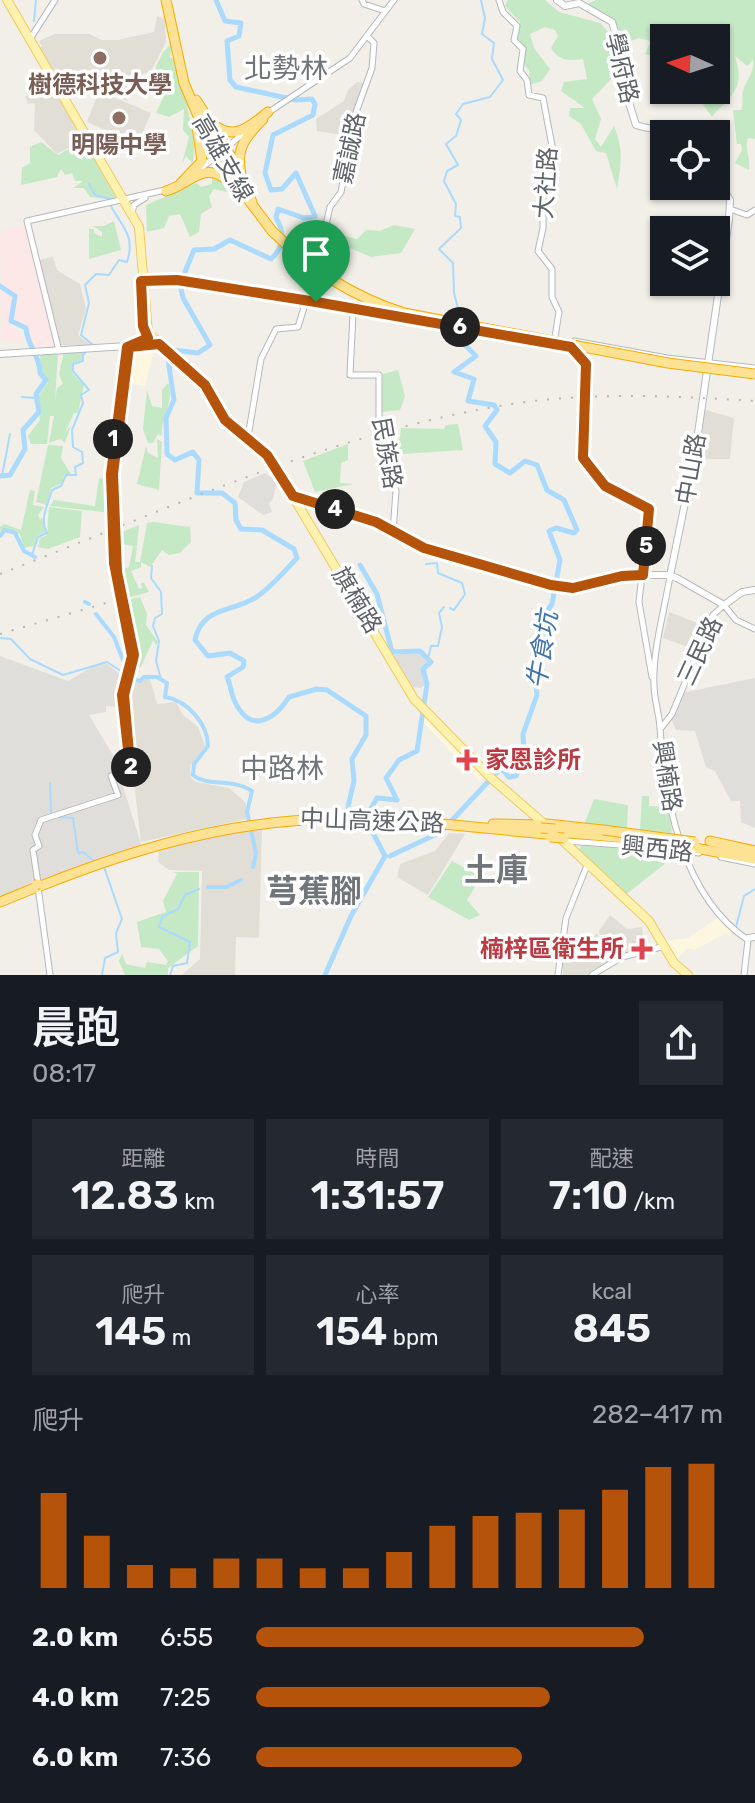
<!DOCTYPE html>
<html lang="zh-TW">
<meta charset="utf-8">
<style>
body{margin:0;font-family:Rubik,"Noto Sans TC",sans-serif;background:#242831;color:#f1f3f6;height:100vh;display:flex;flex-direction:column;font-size:30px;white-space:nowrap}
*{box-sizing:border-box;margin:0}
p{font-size:26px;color:#9ea1a6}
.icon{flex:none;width:44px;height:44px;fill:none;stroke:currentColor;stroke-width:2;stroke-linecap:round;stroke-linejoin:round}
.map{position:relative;height:975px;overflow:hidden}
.panel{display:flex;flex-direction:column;background:#171b24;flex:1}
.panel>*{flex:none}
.needle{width:52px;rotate:273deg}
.buttons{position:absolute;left:650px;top:24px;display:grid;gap:16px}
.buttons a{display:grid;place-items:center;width:80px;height:80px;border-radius:0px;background:#171b24;box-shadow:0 2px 6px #0004;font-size:40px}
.pin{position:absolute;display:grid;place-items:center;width:68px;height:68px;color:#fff;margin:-82px -34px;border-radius:50% 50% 50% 0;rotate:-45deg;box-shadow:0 0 8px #0007}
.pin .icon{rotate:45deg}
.km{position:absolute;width:40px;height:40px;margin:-20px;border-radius:50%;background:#222;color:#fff;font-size:22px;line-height:40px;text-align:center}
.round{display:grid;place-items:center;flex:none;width:84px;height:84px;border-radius:0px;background:#242831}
.head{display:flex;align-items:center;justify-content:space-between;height:136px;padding:0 32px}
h1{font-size:44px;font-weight:600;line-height:60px}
.stats{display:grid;grid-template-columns:repeat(3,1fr);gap:12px;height:136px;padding:8px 32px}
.stats div{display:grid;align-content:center;border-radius:0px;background:#242831;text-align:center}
.stats b{font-size:40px;font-weight:600}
.stats small{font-size:22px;font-weight:400}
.stats p{font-size:22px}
.chart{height:224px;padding:16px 32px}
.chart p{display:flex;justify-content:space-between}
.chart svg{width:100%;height:144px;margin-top:8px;stroke:#b45309;stroke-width:6}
ul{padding:0 32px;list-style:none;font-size:26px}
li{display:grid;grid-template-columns:128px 96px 1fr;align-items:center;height:60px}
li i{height:20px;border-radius:10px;background:#b45309}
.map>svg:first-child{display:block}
.commercial{fill:#fef7e0}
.industrial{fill:#e0deda}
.education{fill:#e1ded6}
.medical{fill:#fce8e6}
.green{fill:#c5e8c5}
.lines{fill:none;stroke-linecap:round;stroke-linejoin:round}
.stream{stroke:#aadaff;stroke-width:2}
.canal{stroke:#aadaff;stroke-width:4}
.river{stroke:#aadaff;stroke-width:5}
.tertiary-casing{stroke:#b5b8bc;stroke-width:7}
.secondary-casing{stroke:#b6babf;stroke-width:8}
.primary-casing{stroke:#f2c960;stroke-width:10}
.motorway-casing{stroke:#f9ab00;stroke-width:11}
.tertiary{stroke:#fff;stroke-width:5}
.secondary{stroke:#fff;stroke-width:6}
.primary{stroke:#fff2af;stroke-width:8}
.motorway{stroke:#fde293;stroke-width:9}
.rail{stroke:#b6b7b8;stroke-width:2;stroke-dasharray:2 10;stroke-linecap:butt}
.motorway-bridge-casing{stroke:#f9ab00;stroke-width:11;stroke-linecap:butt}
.motorway-bridge{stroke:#fde293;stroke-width:9}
.route-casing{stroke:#fff;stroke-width:16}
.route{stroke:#b45309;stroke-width:10}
.education-dot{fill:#8d6e63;stroke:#fff;stroke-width:3}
.health-dot{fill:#e0444e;stroke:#fff;stroke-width:3}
.labels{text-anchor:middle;stroke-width:7;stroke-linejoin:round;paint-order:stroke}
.street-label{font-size:24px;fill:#5f6368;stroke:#fff}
.education-label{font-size:24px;font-weight:bold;fill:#785e54;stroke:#fff}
.health-label{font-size:24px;font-weight:bold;fill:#be3a42;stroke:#fff;text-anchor:start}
.water-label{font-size:26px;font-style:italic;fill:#4174aa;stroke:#fff}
.quarter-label{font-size:28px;fill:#70757a;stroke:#fff}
.district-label{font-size:32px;font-weight:bold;fill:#70757a;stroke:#fff}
</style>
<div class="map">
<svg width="755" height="975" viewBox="0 0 755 975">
<rect width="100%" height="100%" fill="#f1efe8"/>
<path class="commercial" d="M155 346 145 386 124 383 129 348Z
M425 717 470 760H486L489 772 479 781 472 772H462L451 763 460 756 452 753 422 721Z
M719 917 732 931 730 937 726 933 694 950 687 948 675 962 664 941 688 938Z"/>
<path class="industrial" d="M265 473 277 482 273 499 269 503 272 512 263 515 238 497 244 482Z
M418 651 430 659 422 668 426 684 421 688 409 687 391 656Z
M0 656 68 681 92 667 107 664 125 678 121 707 106 706V712L89 715 114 757 142 847 0 899Z
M755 678V828L741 822 740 801H731L715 771 706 767 695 731 676 730 671 719 682 693Z"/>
<path class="education" d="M157 16 165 19 166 42 151 71 135 77 128 88 127 101 122 99 123 92 111 87 83 84 68 75 54 74 39 49 42 46 39 41 55 34H89L102 40H118L154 32Z
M50 78 85 139 57 154 34 130 35 103 28 104 25 97 39 86 48 85Z
M357 82 364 83 349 136 317 131 316 119 344 101 348 90Z
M99 91 151 113 138 144 87 122Z
M53 257 57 270 80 284 86 309 78 335 91 345H61L39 260Z
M703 409 734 418 730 459H696Z
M669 612 706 626 696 650 663 638Z
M145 679H150L157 704 176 702 182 714 198 727 205 746 190 766 191 778 196 782 229 788 246 803V819L141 842 134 782 137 776 133 775 125 698 129 680 139 683Z
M262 830 259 938 236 937 235 975H182L200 959 202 871 169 870 158 862 159 850 237 831Z
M449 833 465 834 428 895 397 877 400 864 435 851Z
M610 915 627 929 642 927 644 946 610 962 599 931Z
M597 933 608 963 588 975H563L562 959 589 943Z"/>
<path class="medical" d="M27 224 57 347 35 350 22 324 10 325 17 330 23 343 2 340 0 232Z"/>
<path class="green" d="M508 0H545L559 12 600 23 611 35 615 75 592 99 601 119 595 139 601 147 614 126C624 150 621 165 617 189L606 153 596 151 581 124 569 116 570 108H585L561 91 564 82 587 79 583 59C569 61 559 61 551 48L558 36 555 30 545 27 530 34 534 48 550 69 542 81 530 85 529 70 524 65 525 48 518 38 520 22 505 6Z
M596 0H755V139L748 138C744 149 751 158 749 170L735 163 742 150 741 144H737L733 110H741C744 103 741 98 743 91 746 80 755 72 753 60L747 66 735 56C746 89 731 95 712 117L693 90H716V38H664L659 58 645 54 651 41 639 38 628 42 615 28 612 17 587 4Z
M167 21 172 42 170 57 175 60C181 80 200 147 192 163L186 156 182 164 189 137 183 130 184 109 169 117 156 113 168 87 166 73H153L163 52 170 45Z
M85 140 117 200 90 197 84 188H73L83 181H75L72 173 65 175 61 169 57 177 21 185 22 168 30 163V147L41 142 58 155Z
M212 174 222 179 227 192 214 189 209 196 212 207 201 214 199 232 190 237 180 214 169 216 164 228 147 232 146 205 196 183 201 187 212 184Z
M114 221 121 250 89 259V229H94V233L102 237V232L93 226H104Z
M394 225 415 229 401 253 371 257 326 238 329 232 357 239 366 230 380 231Z
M84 351 82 360 72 366 73 374 84 385 78 413H74L65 433 71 425 65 443 60 439 49 443 54 416H50L47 444H31L28 436 40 420 37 398 48 382 41 373 40 354 58 352 55 402 57 388 63 384 59 374 64 352Z
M398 370 405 396 400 410 380 412V375Z
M168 383C175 402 161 415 162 436L158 434 153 443H148L143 429 147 390 152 406 162 408V390Z
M458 424 463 450 386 455 383 439 390 437 392 442 400 438 401 428 444 429 446 425Z
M157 439 162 442 159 490 137 484 146 446 148 453 158 458Z
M348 444V460L341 463 340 483 353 484 315 492 303 461Z
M48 445 63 446 61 458 71 474 64 475 62 483 51 488 47 505 36 502Z
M99 478 110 480 111 513 50 506 54 500 95 506Z
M30 490 35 491 33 505 44 507 38 515 40 520 42 517 45 533 38 535 34 546 24 548 20 534 7 529 1 535 0 527 4 524 21 530Z
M49 507 82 511 80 537 48 549 38 547 40 538 47 535Z
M153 522 190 527 191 542 180 553 169 555 162 550 150 567 141 562V567L131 571 139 589 142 588 141 583H144L149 592 123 599 118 571 129 567 133 546 117 543V534L139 525 137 546H133L137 547 135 562H140L147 523Z
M140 597 147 614 146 625 158 642 156 645 153 640 141 667 136 669 124 601Z
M642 796H649V806L669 807 672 833 640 831Z
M594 799 628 805 627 828 584 825Z
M592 845 678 851 680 852 625 895 578 852 581 846Z
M452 861 481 877 467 900 480 915 469 920 428 897Z
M173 872H199L198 946 168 968V975H125L119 961 126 944 122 954 126 964 145 968 147 962 166 965 168 961 159 949 141 947 137 922 166 912 163 901 177 874Z"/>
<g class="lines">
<path class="stream" d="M34 21 36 0
M89 184 95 195 110 199
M461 320 454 293 453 263 439 249 461 228 460 217 455 216 456 204 444 181 447 171 458 165 446 144 456 136 461 120 456 114 463 104 490 97 503 80 492 59 494 43 482 34 485 18 481 0
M22 397 35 398
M2 476 10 434
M32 555 38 537 47 533C39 519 48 505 52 490L61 486 66 475H76L75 467 83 463 82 452 73 447 72 430 83 403 81 395 89 390 73 371V364L83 361V355L93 345 81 335 89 303 85 285 96 274 109 275 119 260 127 262C136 235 121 226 111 206
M426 564 437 563 438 573 462 583 465 594 454 610 450 608
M152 566 151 578 161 592 162 614 155 618 153 626 159 641 156 661 161 679
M0 638 11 639 30 659 63 675 107 662 127 675
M429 655 431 646H438L442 627 439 613 444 607
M50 783 51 813
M57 817 73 818 78 853 83 852 95 862
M736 927 744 896 755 889
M102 975 105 958 118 952 116 933 122 919 104 867
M170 975 173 966 187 963 190 942 159 927 162 917 178 909 185 895 199 889"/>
<path class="canal" d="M0 536 5 530 15 533 24 551 35 557
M85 602 89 604
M96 614 114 637 130 678 140 681 144 677H157L167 683 165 697C187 700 208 724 208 746L194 764 193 775C207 787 233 778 252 791L247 812 256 853 253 867
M208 887H226L241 880"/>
<path class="river" d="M216 0 225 21 241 23 239 36 227 41 230 80 236 87 296 100 312 99 315 104 313 115 273 135 265 173 271 190 282 189 296 173 315 216 304 218 278 209 276 218C285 232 284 247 271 259L230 240 214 249 194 250 180 284 183 298 210 345 198 353 173 350 168 359 174 400 166 418 167 454 175 460 193 452 199 460 197 493H222L235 503 236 520 241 529 262 530 294 549 297 558C286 570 272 586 258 596 235 613 202 605 195 640L208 656 230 653 244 661 243 667 227 677C231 686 231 694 235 702 251 735 275 719 289 697L317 689 327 690 366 716V735L352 759 354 781 348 807 354 825 372 831 385 856 351 916 325 975
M0 286 15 296 11 321 26 328C27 346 40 355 40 373L46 380 36 394 39 412 23 430 25 449 10 475 0 476
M360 565 377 594 392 652 420 651 431 662 423 669 427 684 417 751 399 760 386 778 397 800 377 798 369 812
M390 856 441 832 501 768 509 777 516 776 524 754 523 734 537 695 536 684 542 678V631L544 616 552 604 560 560 549 531 556 528 574 533 577 530 564 500 547 490 537 465 525 461 510 473 495 464 496 442 485 426 497 410 494 405 468 401 474 379 454 372 476 356 455 335 458 328"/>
<defs>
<path id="tertiary" d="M362 0 364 4 385 11
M499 0 503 12 517 26 514 40 523 49 520 71 527 80 529 95 543 98 553 151 543 193V228L538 251 552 269V297L559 312 555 337
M30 39 55 0
M269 112 350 58 394 0
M226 148 246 131
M198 171 218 154
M730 209 747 215 755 210
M132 213 134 205 145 198
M142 281 177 280 401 315
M316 302V237L325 229 330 207 341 192 355 115 372 68 374 43 368 37
M339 309 353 314 350 375H379V425L396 491 393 532
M574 341 667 358 755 368
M571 347 586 363 583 458 605 486 649 509 639 602 652 677
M59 351 27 221 165 190
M248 437 261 359 276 329 298 327 306 301
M670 576C665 608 652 653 654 685 654 699 659 713 660 727 664 800 683 897 748 940
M661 728 672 714 713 615 724 605 736 620 755 629
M111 776 132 778 124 695 134 655 117 572 113 474 129 346
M566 841 648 847
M665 848 699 853
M721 857 755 864
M38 883 33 850 39 846 35 835 41 820 118 795 111 776
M38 887 50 975
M558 975 566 918 588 863
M592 975 622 957 665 946
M744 975 748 940"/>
<path id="secondary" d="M557 0 565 6 579 3 612 22 619 44 615 58 636 125C653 131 693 133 708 128L710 134
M0 354 159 344
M293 496 376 522 424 548 548 584 573 588 627 575H666L677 578 724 605 742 592 755 590
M670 576 695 454 729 219 730 200 716 177
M748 938 755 937"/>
<path id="primary" d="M7 0 139 227 148 333 203 381 227 420 267 453 414 699 491 778 549 828
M559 837 649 921 674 963 688 975"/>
<path id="motorway" d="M166 0 184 83 212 149
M196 100 226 147
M213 124C234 142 250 126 268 112
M227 149 252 202
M220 162 272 231
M243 182C234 152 242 140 263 119
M181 183 202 161 197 127
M166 191C188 185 203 162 224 178
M493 824 541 825
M547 824 603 830
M557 832 651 840
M710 841 755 851
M645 843 669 845
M695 848 755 859
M38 887C121 854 203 828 292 821 376 814 463 827 548 834
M0 902 37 887"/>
</defs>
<use href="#tertiary" class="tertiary-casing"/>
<use href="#secondary" class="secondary-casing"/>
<use href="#primary" class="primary-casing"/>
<use href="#motorway" class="motorway-casing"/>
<use href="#tertiary" class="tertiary"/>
<use href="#secondary" class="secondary"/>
<use href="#primary" class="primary"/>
<use href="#motorway" class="motorway"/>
<path class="rail" d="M0 574C169 509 337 430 518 403 597 392 676 396 755 401
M0 634 113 601"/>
<defs>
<path id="motorway-bridge" d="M215 148 222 161
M272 231C312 270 351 296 404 313L668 363 755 374
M541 828 555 829
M603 830 695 842
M550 837 564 838
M36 885 38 884"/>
</defs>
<use href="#motorway-bridge" class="motorway-bridge-casing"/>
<use href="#motorway-bridge" class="motorway-bridge"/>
</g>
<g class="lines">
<defs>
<path id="route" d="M316 302 177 280 141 281 143 326 148 338 127 347 111 474 114 563 132 656 122 695 131 776 124 695 134 655 117 572 113 474 129 347 159 344 205 385 225 420 267 455 293 496 376 522 424 548 551 585 573 588 622 576 643 575 649 509 605 486 583 458 586 364 571 347 316 302"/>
</defs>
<use href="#route" class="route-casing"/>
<use href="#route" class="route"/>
</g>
<g class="education-dot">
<circle cx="100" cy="58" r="8"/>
<circle cx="119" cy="118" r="8"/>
</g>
<g class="health-dot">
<path d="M463 748h8v8h8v8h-8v8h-8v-8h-8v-8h8z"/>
<path d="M638 937h8v8h8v8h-8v8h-8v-8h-8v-8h8z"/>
</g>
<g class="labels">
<g class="street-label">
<text transform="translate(622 68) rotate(77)" y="8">學府路</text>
<text transform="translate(350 148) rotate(-78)" y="8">嘉誠路</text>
<text transform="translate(223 158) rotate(60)" y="8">高雄支線</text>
<text transform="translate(546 183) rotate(-86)" y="8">大社路</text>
<text transform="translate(387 453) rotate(80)" y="8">民族路</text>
<text transform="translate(691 469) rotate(-80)" y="8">中山路</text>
<text transform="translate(357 600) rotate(59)" y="8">旗楠路</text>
<text transform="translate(700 651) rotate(-65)" y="8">三民路</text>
<text transform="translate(667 776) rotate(81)" y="8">興楠路</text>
<text transform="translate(372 821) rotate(2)" y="8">中山高速公路</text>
<text transform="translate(657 849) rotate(6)" y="8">興西路</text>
</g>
<g class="education-label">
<text x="100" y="93">樹德科技大學</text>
<text x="119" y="153">明陽中學</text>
</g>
<g class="health-label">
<text x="485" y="768">家恩診所</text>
<text x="624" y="957" text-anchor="end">楠梓區衛生所</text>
</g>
<g class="water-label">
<text transform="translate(542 650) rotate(-81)" y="9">牛食坑</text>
</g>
<g class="quarter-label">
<text x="286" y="78">北勢林</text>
<text x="282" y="778">中路林</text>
</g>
<g class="district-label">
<text x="496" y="881">土庫</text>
<text x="314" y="902">芎蕉腳</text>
</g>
</g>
</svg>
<div class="buttons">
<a><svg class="needle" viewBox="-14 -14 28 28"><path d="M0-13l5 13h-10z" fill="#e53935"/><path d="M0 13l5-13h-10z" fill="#9ea1a6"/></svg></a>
<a><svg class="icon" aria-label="locate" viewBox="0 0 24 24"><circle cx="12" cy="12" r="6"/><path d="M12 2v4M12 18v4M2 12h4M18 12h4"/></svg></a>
<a><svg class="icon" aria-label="layers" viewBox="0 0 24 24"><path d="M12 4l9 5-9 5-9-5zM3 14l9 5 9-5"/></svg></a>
</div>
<div class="pin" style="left:316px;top:302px;background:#1e9e55"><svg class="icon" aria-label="arrive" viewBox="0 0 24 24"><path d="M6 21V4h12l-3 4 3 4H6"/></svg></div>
<b class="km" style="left:113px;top:439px">1</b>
<b class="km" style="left:131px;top:767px">2</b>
<b class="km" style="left:335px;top:509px">4</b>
<b class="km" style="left:646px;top:546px">5</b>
<b class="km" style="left:460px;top:327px">6</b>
</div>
<section class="panel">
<div class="head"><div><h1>晨跑</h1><p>08:17</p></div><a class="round"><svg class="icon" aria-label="share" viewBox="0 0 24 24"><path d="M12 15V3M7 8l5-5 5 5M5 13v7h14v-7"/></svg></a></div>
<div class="stats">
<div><p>距離</p><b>12.83<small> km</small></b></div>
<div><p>時間</p><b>1:31:57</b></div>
<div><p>配速</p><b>7:10<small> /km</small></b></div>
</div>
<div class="stats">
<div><p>爬升</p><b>145<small> m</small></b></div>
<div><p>心率</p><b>154<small> bpm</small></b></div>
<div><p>kcal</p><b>845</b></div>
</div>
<div class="chart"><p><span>爬升</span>282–417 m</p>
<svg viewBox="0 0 160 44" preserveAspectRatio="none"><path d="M5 44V15M15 44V28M25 44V37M35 44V38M45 44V35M55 44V35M65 44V38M75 44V38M85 44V33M95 44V25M105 44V22M115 44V21M125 44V20M135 44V14M145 44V7M155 44V6"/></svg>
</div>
<ul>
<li><b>2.0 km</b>6:55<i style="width:83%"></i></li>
<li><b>4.0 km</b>7:25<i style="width:63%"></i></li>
<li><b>6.0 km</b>7:36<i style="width:57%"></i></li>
</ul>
</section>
